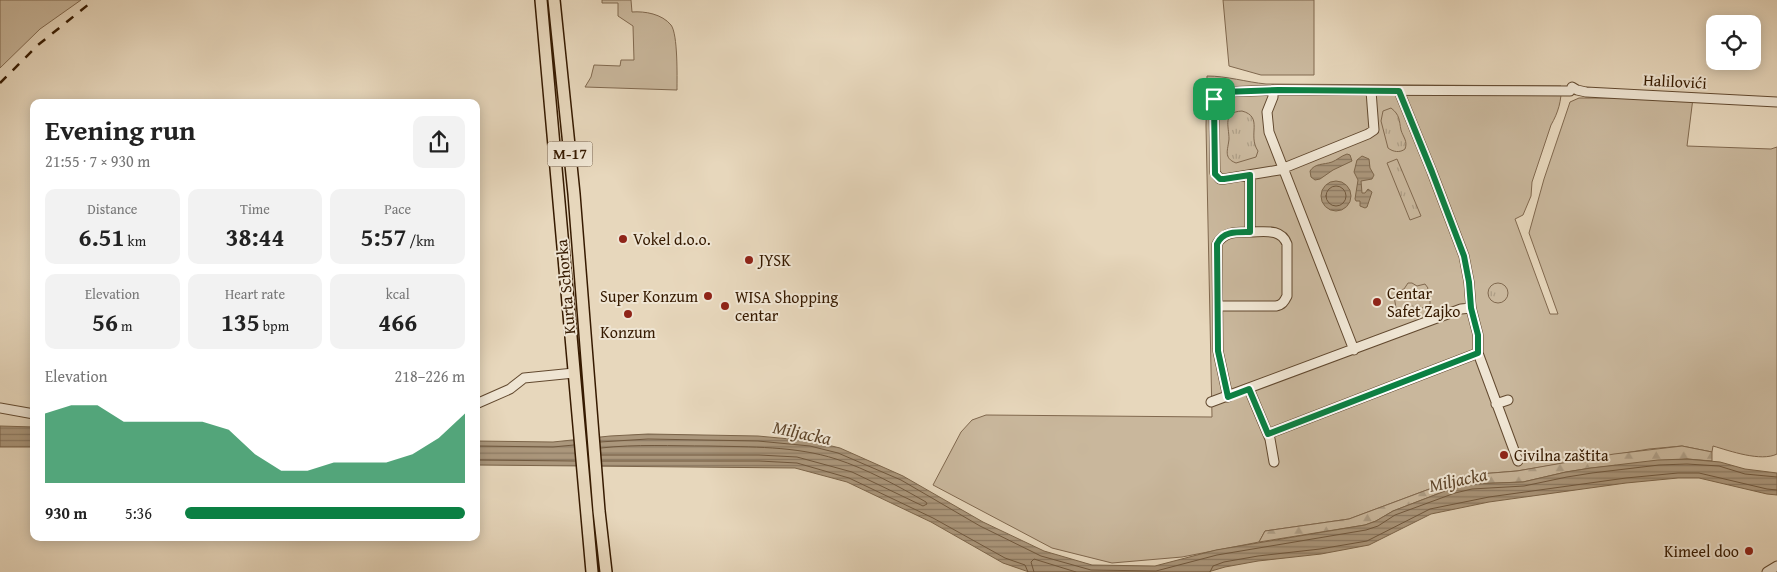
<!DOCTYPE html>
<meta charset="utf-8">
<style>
body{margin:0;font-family:"Gentium Book Plus",serif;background:#f2f2f2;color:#222;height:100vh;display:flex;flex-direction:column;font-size:19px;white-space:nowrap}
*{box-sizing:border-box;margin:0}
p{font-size:16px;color:#767676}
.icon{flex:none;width:28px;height:28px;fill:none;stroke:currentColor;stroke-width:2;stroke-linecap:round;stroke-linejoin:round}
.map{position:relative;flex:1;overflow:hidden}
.sheet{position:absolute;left:30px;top:99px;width:450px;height:442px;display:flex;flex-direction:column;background:#fff;border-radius:10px;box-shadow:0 2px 12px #0003}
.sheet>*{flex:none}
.tools{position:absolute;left:1706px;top:15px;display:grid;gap:10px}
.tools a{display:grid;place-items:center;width:55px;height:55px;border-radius:10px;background:#fff;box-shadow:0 2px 12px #0003;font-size:25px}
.pin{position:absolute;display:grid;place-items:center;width:42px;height:42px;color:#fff;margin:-21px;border-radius:10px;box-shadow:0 2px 8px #0006}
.round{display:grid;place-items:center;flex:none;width:52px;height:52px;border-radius:10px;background:#f2f2f2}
.summary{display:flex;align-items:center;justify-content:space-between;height:85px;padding:0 15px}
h1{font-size:28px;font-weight:700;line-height:38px}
.figures{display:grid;grid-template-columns:repeat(3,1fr);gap:8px;height:85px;padding:5px 15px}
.figures div{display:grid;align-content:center;border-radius:10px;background:#f2f2f2;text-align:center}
.figures b{font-size:25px;font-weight:700}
.figures small{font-size:14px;font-weight:400}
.figures p{font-size:14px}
.chart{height:140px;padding:10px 15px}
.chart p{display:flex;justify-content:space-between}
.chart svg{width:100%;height:90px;margin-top:5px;fill:#0b8043;opacity:.7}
ul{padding:0 15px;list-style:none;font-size:16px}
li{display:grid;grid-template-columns:80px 60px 1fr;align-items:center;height:38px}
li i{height:12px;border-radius:6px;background:#0b8043}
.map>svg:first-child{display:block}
.grass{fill:#c9b79c;stroke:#80684e}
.forest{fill:url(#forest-firs);stroke:#80684e}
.park{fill:url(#park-tufts);stroke:#80684e}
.water{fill:url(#water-rules);stroke:#7c654a}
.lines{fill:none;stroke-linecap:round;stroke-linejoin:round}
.shore{stroke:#70583e;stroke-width:1}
.minor-casing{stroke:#62492f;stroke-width:11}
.major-casing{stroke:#361a00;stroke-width:14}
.minor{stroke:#efe5d3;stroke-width:9}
.major{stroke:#e7d7bc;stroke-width:11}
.rail{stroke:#361a00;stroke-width:2.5;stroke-dasharray:9 9;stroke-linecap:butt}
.route-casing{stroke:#fff;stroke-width:10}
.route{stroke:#0b8043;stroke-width:6}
.poi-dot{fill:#8f2418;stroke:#efe5d3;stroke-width:2}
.labels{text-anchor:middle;stroke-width:4;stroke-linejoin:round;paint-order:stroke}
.shield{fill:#efe5d3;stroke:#6e573f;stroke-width:1}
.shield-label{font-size:15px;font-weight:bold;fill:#361a00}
.street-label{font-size:16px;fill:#361a00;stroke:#efe5d3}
.poi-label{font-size:16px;fill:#361a00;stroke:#efe5d3;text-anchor:start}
.water-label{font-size:18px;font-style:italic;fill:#5f462b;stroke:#efe5d3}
</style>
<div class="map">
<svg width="1777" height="572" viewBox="0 0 1777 572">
<defs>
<pattern id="forest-firs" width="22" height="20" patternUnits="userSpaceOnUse" patternTransform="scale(1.25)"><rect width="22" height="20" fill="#c9b79c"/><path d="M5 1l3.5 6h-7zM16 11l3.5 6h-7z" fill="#ad9d85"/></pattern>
<pattern id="park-tufts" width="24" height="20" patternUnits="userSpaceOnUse" patternTransform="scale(1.25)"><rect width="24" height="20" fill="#c9b79c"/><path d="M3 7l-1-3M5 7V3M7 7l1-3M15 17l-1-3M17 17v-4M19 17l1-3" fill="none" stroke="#ad9d85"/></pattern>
<pattern id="water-rules" width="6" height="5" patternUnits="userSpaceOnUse" patternTransform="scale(1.25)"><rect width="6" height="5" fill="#ab977c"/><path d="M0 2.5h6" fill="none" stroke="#8c7a63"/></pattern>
</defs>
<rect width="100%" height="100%" fill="#e7d7bc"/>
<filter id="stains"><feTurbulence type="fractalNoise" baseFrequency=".004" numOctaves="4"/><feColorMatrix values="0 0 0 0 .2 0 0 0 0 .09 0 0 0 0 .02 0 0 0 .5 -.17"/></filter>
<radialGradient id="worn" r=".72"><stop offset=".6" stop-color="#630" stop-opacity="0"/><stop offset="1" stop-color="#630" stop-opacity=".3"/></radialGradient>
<path class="grass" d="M0 0H81L40 29 0 68Z
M602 0H631L632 12C645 11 662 14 671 25 678 34 677 77 677 90L585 87 591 77 594 65 620 66 621 60H634L633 26 618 16V3H602Z
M1223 0H1314V75H1261L1229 66Z
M1207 76C1227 76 1246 82 1266 84L1561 86C1562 100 1558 113 1551 125L1532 182 1531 196 1523 215 1515 219 1550 314H1558L1529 233 1544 179 1570 102 1579 98H1693L1687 146 1771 149 1777 147V454C1761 462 1730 451 1713 446L1712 452 1682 446 1649 449 1517 471 1467 475 1349 519 1265 531 1259 542 1182 557 1112 563 1052 548 933 485 961 432 972 420 986 415 1212 417 1206 126Z"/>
<path class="forest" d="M1682 446 1712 452V461L1687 459 1591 468 1566 472 1523 482 1471 484 1453 488 1393 511 1376 521 1365 525 1259 542 1265 531 1349 519 1467 475 1517 471 1614 454Z"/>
<path class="park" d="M1391 108C1400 115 1399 120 1401 130 1403 137 1408 141 1405 149 1400 153 1393 152 1388 148L1381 121 1383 111Z
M1242 111C1264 117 1247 135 1258 151L1256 157 1236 163C1223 158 1228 150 1229 139 1229 126 1222 112 1242 111Z
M1397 159 1421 216 1410 220 1387 163Z
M1488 293a10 10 0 1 1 20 0a10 10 0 1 1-20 0Z
M1408 283H1412L1417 286 1425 284 1428 288 1426 292 1430 296V307L1425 306C1423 308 1406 318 1403 318L1397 314 1394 296 1397 291 1404 289Z"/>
<path class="water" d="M1347 154 1350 155 1352 161 1333 170 1320 179 1315 180 1311 177 1310 171C1315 163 1323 165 1332 162 1337 160 1341 156 1347 154Z
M1362 156 1369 159 1370 168 1374 175 1372 179 1361 181 1362 193H1365L1368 189 1372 192 1367 207 1365 208 1360 206V201H1356L1355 199 1358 180 1354 172 1357 160Z
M1321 196a15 15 0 1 1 30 0a15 15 0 1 1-30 0Z
M0 426 34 427V447H0Z
M648 434 758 436 811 441 840 448 903 476 983 522 1044 551 1092 565 1155 566 1216 550 1365 525 1376 521 1393 511 1453 488 1471 484 1523 482 1566 472 1591 468 1658 460 1687 459 1720 462 1745 469 1777 473V495L1767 494 1699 478H1678L1626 483 1489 502 1431 514 1369 545 1321 554 1258 561 1225 567 1208 572H1029L1003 563 931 522 847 482 795 468 476 465V441L553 442 610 436Z"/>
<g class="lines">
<path class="shore" d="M1326 196a10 10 0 1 1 20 0a10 10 0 1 1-20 0Z
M600 442 648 439 758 441 810 446 838 453 901 480 980 526 1041 556 1091 570 1156 571 1217 555 1366 530 1378 526 1395 515 1455 493 1472 489 1524 486 1567 477 1592 473 1659 465 1687 464 1719 466 1745 474 1777 477
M476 446 553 447 574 445
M601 448C636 444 672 446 708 446 750 447 796 446 836 459 867 469 898 486 926 502L927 504 923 506 852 472 797 457 759 455H601
M476 460 575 461
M602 461H759L797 463 849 478 933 518 1005 558 1025 565 1028 572
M1034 572 1031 562 1034 559 1076 572
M1210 572 1213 566 1224 562 1258 556 1320 549 1367 541 1430 509 1489 497 1626 478 1678 473H1699L1767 489 1777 490"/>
<defs>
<path id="minor" d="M1572 87 1577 90 1586 92 1777 102
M1273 90V97L1267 112 1269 132 1354 350
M1371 91 1374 130 1368 134 1279 170 1224 179H1220L1215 173 1214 103 1216 96 1223 92 1278 90 1570 91
M1399 91 1432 172 1464 256 1469 282 1471 308 1478 335V353L1518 461
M1218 306H1276C1282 305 1284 302 1287 296V244C1281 228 1264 232 1250 232
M1249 389 1270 439 1274 462
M1228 397 1218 351 1217 244C1224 231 1237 232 1250 232V175
M1211 402 1461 309 1471 308
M476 404 510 389 524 378 574 373
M1496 404 1508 400
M0 408 34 414
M1268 434 1478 353
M1767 572 1777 566"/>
<path id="major" d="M541 0 592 572
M554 0 574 194 599 511 606 572"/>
</defs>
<use href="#minor" class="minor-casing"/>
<use href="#major" class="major-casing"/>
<use href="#minor" class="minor"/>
<use href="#major" class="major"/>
<path class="rail" d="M0 83 38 45 94 0"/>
</g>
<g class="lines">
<defs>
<path id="route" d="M1278 90 1399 91 1432 172 1464 256 1469 282 1471 308 1478 335V353L1268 434 1249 389 1228 397 1218 351 1217 244C1223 231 1237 232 1250 232V175L1224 179H1220L1215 174 1214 103 1216 96 1223 92Z"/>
</defs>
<use href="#route" class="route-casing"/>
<use href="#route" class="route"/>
</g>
<g class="poi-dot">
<circle cx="623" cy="239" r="5"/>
<circle cx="749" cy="260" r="5"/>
<circle cx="708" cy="296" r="5"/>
<circle cx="1377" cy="302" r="5"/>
<circle cx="725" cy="306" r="5"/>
<circle cx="628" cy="314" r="5"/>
<circle cx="1504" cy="455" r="5"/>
<circle cx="1749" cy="551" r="5"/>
</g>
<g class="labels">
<rect class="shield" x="547.5" y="141.5" width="45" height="25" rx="4"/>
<g class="shield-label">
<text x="570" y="159">M-17</text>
</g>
<g class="street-label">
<text transform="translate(1675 81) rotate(3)" y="6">Halilovići</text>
<text transform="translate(565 287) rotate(-95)" y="6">Kurta Schorka</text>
</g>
<g class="poi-label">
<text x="633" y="245">Vokel d.o.o.</text>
<text x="759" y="266">JYSK</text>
<text x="1387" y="299">Centar<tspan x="1387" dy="18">Safet Zajko</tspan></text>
<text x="698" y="302" text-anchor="end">Super Konzum</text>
<text x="735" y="303">WISA Shopping<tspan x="735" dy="18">centar</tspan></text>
<text x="628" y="338" text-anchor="middle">Konzum</text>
<text x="1514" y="461">Civilna zaštita</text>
<text x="1739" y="557" text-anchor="end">Kimeel doo</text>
</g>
<g class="water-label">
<text transform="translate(802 433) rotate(12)" y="6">Miljacka</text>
<text transform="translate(1458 480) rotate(-12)" y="6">Miljacka</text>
</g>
</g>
<rect width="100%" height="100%" filter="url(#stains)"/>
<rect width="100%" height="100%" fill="url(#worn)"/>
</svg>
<div class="tools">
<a><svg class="icon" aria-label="locate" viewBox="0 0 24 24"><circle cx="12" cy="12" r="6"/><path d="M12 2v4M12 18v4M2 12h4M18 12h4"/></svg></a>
</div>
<div class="pin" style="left:1214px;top:99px;background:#1e9e55"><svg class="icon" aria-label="arrive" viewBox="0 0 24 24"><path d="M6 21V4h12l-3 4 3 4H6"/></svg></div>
<section class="sheet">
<div class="summary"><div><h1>Evening run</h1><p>21:55 · 7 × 930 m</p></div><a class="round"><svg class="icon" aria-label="share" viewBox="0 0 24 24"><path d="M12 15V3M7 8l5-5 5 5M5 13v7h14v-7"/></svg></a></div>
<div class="figures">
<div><p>Distance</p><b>6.51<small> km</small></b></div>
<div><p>Time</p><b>38:44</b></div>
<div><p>Pace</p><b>5:57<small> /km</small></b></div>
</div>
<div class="figures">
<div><p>Elevation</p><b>56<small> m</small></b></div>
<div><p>Heart rate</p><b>135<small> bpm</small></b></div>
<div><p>kcal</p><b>466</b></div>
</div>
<div class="chart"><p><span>Elevation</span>218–226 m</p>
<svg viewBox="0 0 160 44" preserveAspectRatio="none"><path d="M0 44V10L10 6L20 6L30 14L40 14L50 14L60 14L70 18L80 30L90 38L100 38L110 34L120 34L130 34L140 30L150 22L160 10V44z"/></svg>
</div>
<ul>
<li><b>930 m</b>5:36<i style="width:100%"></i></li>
</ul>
</section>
</div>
